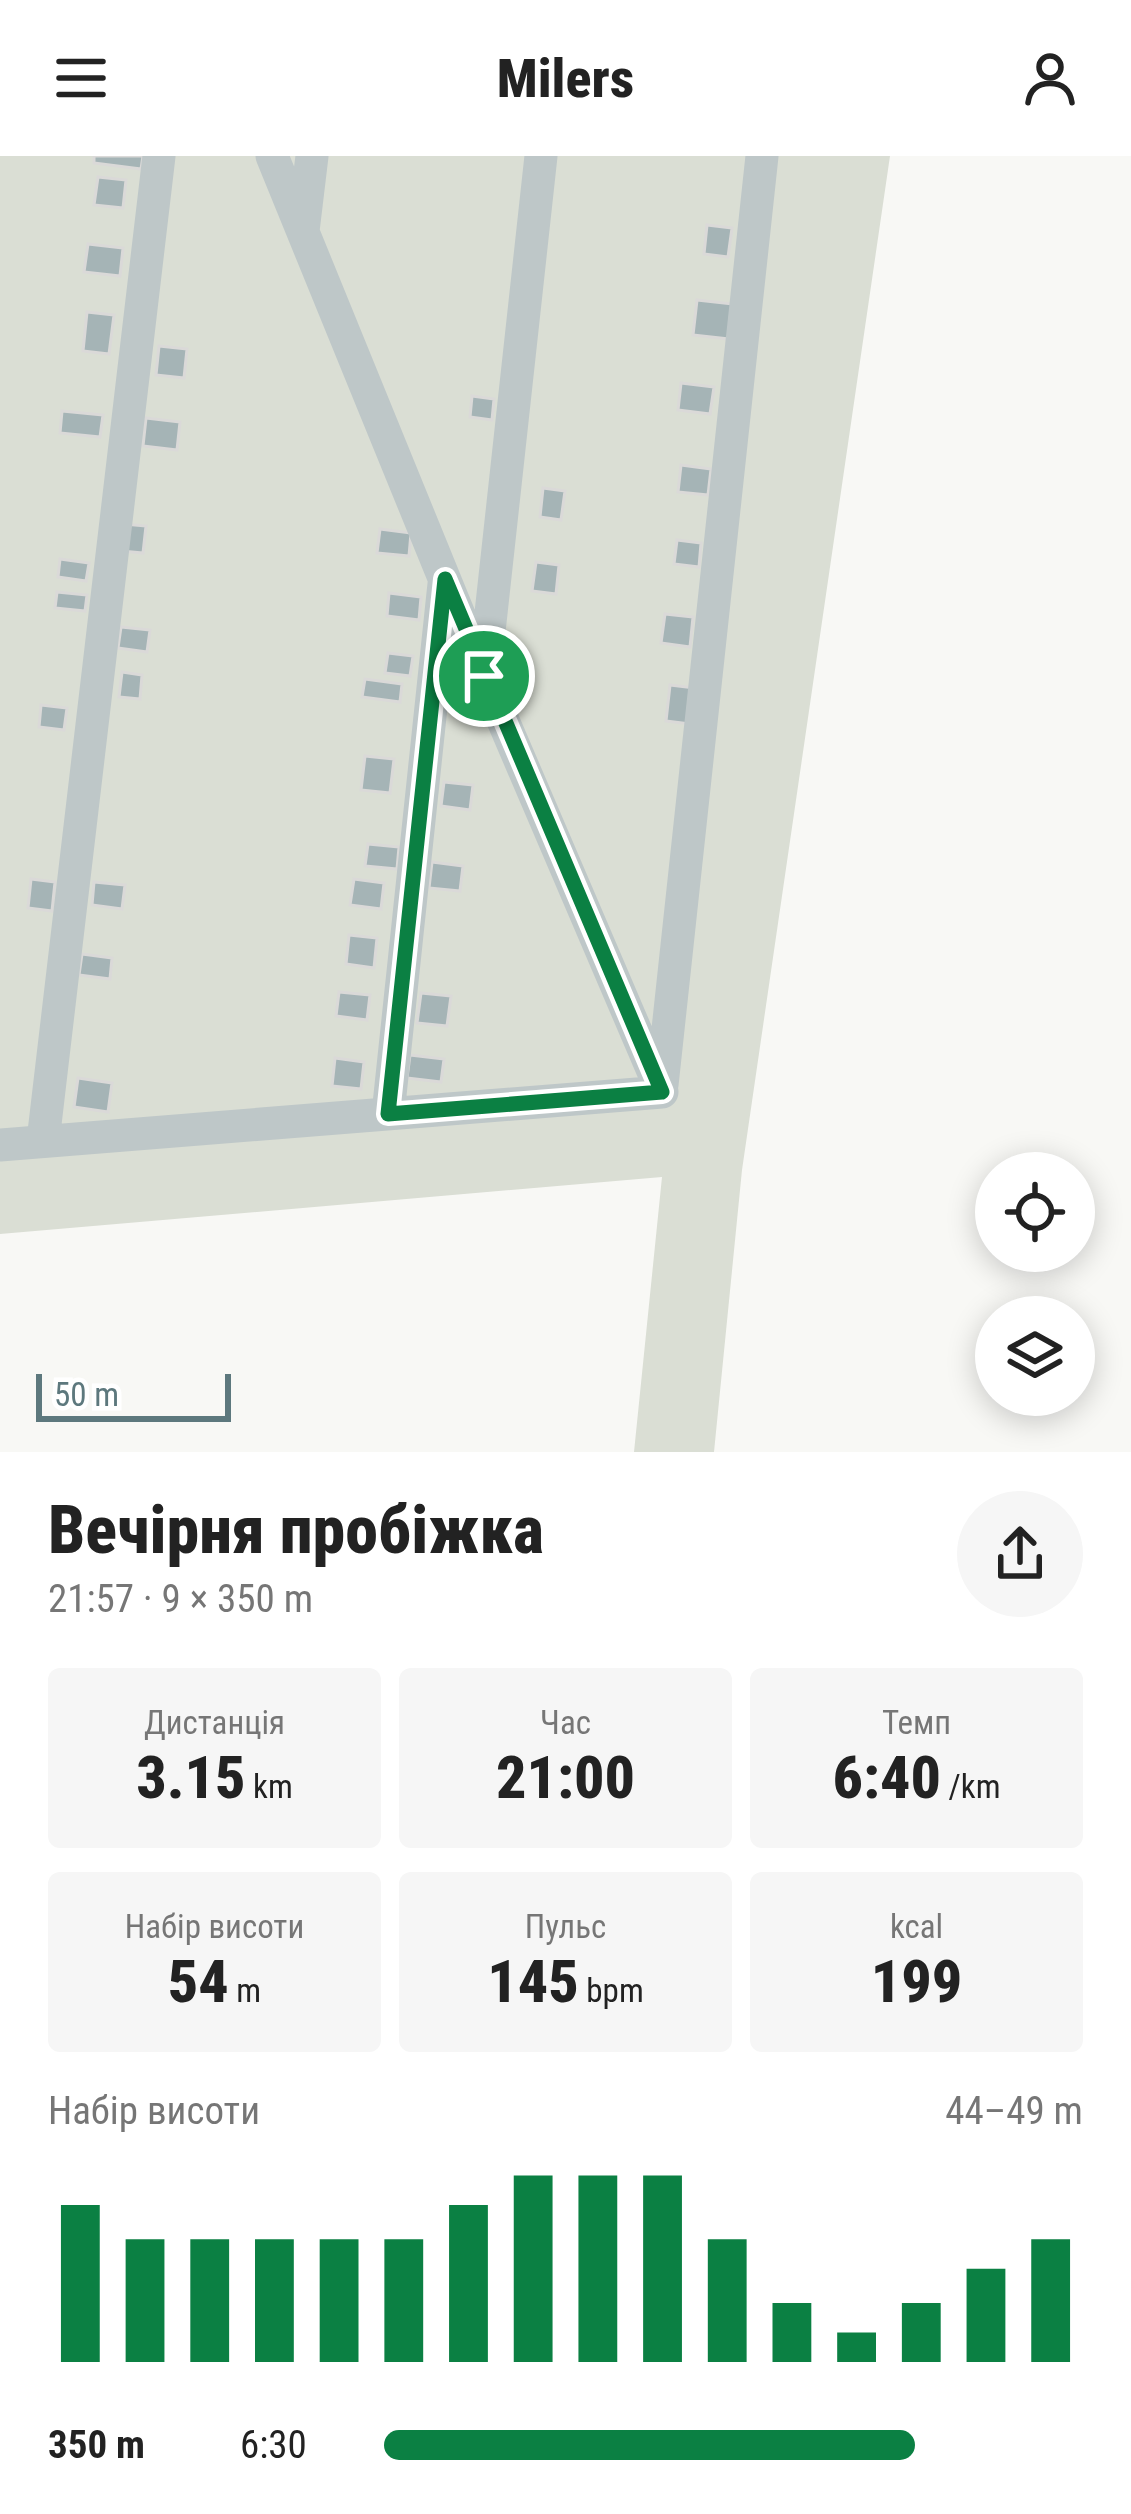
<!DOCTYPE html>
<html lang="uk">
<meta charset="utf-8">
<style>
body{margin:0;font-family:"Roboto Condensed",sans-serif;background:#f6f6f6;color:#222;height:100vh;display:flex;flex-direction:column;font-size:45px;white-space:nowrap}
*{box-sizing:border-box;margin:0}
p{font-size:39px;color:#767676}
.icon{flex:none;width:66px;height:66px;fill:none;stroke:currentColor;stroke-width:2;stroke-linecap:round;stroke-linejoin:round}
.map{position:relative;height:1296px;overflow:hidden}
.panel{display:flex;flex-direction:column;background:#fff;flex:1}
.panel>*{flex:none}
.buttons{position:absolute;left:975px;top:996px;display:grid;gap:24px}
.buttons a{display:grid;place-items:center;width:120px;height:120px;border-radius:50%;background:#fff;box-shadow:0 6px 30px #0003;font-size:60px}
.scale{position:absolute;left:36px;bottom:30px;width:195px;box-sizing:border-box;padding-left:12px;border:6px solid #5d787d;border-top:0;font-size:33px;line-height:42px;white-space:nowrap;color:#5d787d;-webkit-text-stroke:9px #fff;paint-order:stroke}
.pin{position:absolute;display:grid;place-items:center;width:102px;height:102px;color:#fff;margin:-51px;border:6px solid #fff;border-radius:50%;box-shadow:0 3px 12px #0007}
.round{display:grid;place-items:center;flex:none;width:126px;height:126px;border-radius:63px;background:#f6f6f6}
.overview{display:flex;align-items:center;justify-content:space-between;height:204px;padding:0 48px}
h1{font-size:66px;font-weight:800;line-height:90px}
.figures{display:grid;grid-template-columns:repeat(3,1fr);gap:18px;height:204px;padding:12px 48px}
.figures div{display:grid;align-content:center;border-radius:12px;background:#f6f6f6;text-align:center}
.figures b{font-size:60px;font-weight:800}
.figures small{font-size:33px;font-weight:400}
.figures p{font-size:33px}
.chart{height:336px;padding:24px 48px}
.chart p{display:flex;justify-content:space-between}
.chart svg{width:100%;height:216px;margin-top:12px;stroke:#0b8043;stroke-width:6}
ul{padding:0 48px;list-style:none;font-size:39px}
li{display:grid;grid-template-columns:192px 144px 1fr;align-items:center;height:90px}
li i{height:30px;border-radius:15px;background:#0b8043}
header{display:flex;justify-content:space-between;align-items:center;height:156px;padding:0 48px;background:#fff;font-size:54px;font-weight:800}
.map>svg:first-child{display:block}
.green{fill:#daded4}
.building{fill:#a5b4b6;stroke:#dad9d8;stroke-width:3}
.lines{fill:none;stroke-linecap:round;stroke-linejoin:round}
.minor{stroke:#bec7c8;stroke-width:33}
.route-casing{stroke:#fff;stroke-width:24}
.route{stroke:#0b8043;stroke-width:15}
</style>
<header><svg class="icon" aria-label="menu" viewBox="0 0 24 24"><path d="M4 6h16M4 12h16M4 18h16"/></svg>Milers<svg class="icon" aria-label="person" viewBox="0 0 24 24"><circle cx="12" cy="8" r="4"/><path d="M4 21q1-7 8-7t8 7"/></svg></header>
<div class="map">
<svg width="1131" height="1296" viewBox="0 0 1131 1296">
<rect width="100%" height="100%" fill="#f8f8f5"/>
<path class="green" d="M0 0H890L742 1014 714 1296H634L662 1021 0 1078Z"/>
<path class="building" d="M94 0H143L141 13 94 7Z
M98 21 126 24 123 52 94 49Z
M707 69 732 72 728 101 704 98Z
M88 88 123 92 120 120 84 116Z
M697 144 733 148 729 183 693 179Z
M87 156 114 159 109 198 83 195Z
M159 190 187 193 184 222 156 219Z
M681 227 714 231 710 258 678 254Z
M472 240 494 243 492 264 470 261Z
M62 255 103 259 100 281 60 277Z
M146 262 180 266 177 294 143 290Z
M681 309 711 313 708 339 678 336Z
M543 332 565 335 561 364 540 361Z
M124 368 146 370 143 397 121 395Z
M380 373 411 377 409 400 377 397Z
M677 384 701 387 699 411 674 408Z
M60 403 89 407 86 425 58 421Z
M536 406 559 409 556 438 532 435Z
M57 436 87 439 85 455 55 452Z
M389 437 421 441 419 464 387 460Z
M665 458 693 461 690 491 661 487Z
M121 471 150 474 147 496 118 492Z
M388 497 413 500 410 520 385 517Z
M122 516 142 519 140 543 119 541Z
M365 523 402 528 400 546 362 541Z
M670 529 695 532 690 568 666 565Z
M41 549 67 552 64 574 39 571Z
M365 600 394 603 390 637 361 634Z
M444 626 473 629 470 654 441 650Z
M368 688 399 691 397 713 365 710Z
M432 706 463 710 460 735 429 732Z
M31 723 55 726 52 755 28 752Z
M354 723 384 727 381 753 350 749Z
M94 726 125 729 122 753 92 749Z
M349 779 377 782 374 812 346 808Z
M82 798 112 802 110 823 79 819Z
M339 836 370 839 367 864 336 860Z
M421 837 451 840 447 870 417 867Z
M410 899 444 903 441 926 407 922Z
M335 902 364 906 361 933 332 930Z
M78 922 112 927 108 956 74 951Z"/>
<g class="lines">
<path class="minor" d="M272 0 484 520 662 936
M303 75 312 0
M485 512 541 0
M662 929 762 0
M388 958 444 428
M43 985 159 0
M0 989 662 936"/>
</g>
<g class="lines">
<defs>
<path id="route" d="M445 423 662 936 388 958Z"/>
</defs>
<use href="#route" class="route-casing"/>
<use href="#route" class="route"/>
</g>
</svg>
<div class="buttons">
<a><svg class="icon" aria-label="locate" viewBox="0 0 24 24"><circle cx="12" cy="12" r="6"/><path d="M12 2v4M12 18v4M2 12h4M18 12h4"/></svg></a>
<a><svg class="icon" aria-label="layers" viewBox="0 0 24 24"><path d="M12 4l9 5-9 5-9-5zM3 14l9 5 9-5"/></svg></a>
</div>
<div class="scale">50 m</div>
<div class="pin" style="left:484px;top:520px;background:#1e9e55"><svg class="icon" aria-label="arrive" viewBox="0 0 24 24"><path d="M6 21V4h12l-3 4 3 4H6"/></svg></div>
</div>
<section class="panel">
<div class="overview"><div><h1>Вечірня пробіжка</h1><p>21:57 · 9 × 350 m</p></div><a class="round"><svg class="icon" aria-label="share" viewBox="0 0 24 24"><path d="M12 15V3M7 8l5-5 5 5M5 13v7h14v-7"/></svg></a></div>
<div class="figures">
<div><p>Дистанція</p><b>3.15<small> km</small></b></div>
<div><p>Час</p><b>21:00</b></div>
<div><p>Темп</p><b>6:40<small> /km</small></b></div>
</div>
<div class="figures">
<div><p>Набір висоти</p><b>54<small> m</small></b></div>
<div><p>Пульс</p><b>145<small> bpm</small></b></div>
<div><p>kcal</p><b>199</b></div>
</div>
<div class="chart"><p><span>Набір висоти</span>44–49 m</p>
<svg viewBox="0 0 160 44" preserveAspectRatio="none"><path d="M5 44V12M15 44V19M25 44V19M35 44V19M45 44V19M55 44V19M65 44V12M75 44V6M85 44V6M95 44V6M105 44V19M115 44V32M125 44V38M135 44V32M145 44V25M155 44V19"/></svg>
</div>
<ul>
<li><b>350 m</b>6:30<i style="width:76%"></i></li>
</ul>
</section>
